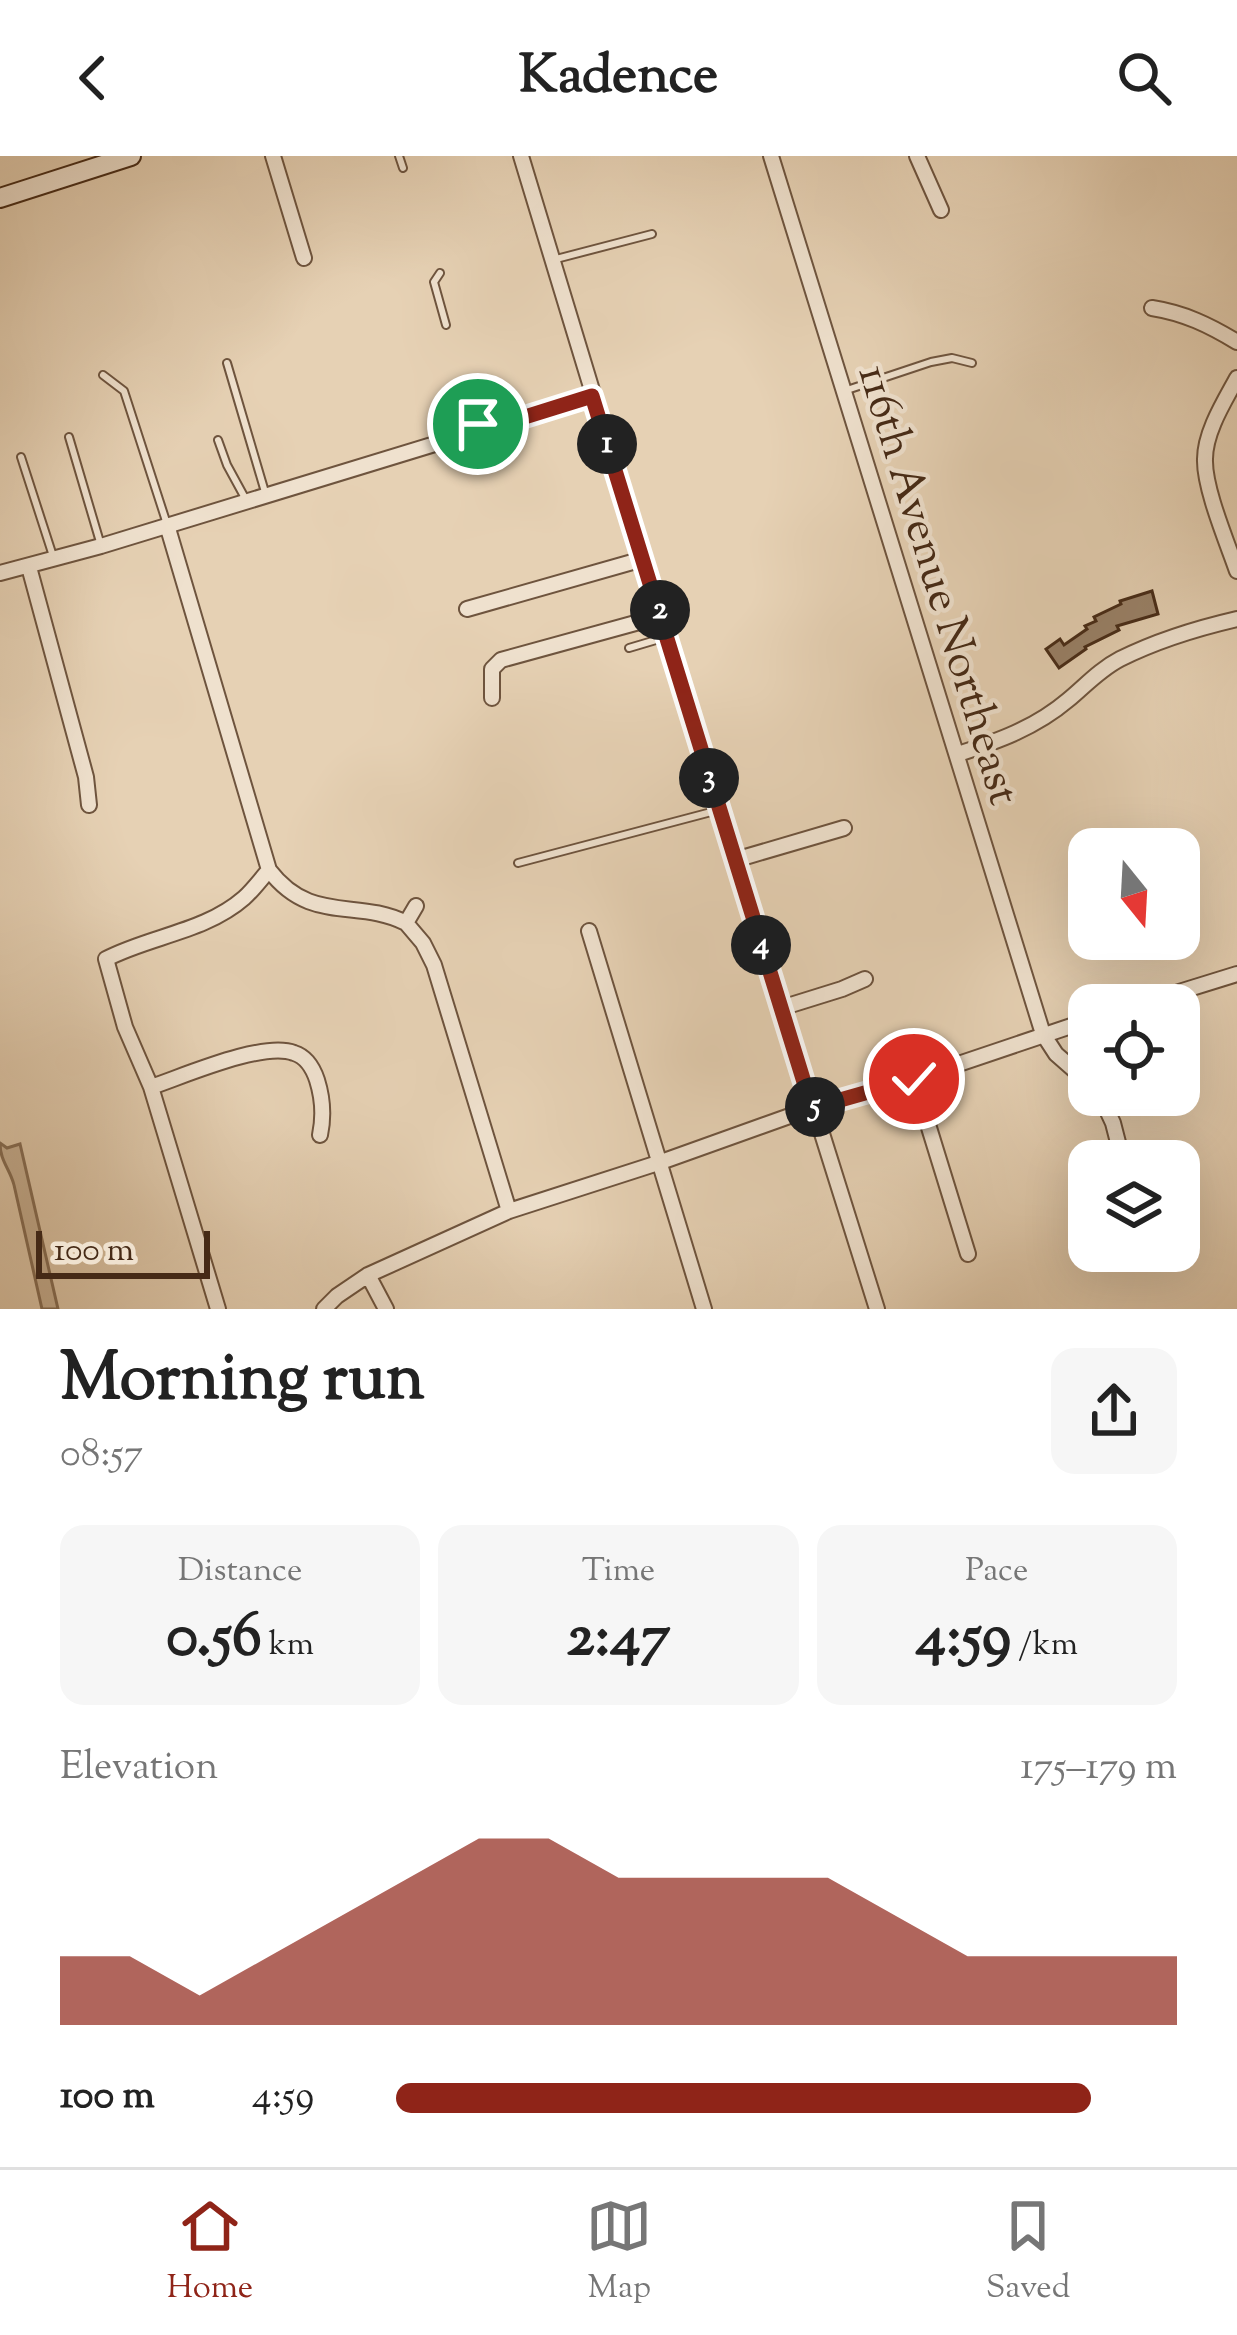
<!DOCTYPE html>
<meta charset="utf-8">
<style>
body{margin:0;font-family:"Sorts Mill Goudy",serif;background:#f6f6f6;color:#222;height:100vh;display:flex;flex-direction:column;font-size:45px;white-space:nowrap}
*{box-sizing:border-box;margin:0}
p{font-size:39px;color:#767676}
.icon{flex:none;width:66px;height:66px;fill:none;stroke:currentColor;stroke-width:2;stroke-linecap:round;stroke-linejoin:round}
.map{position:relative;height:1153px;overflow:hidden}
.panel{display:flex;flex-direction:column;background:#fff;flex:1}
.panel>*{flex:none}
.needle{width:78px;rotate:162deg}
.controls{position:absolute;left:1068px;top:672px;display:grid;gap:24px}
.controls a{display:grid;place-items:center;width:132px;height:132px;border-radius:24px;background:#fff;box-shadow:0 12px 48px #0002;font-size:60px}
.scale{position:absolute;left:36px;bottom:30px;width:174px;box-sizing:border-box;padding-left:12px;border:6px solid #462a16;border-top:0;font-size:33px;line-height:42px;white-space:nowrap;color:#462a16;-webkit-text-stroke:9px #efe1ce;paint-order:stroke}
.pin{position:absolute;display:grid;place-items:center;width:102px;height:102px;color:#fff;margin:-51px;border:6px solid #fff;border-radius:50%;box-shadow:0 3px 12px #0007}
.km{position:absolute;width:60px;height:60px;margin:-30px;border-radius:50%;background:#222;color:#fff;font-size:33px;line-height:60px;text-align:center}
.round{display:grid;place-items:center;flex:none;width:126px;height:126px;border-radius:24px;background:#f6f6f6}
.summary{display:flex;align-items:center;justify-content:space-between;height:204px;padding:0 60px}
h1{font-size:66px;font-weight:800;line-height:90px}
.metrics{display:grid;grid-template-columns:repeat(3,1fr);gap:18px;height:204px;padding:12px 60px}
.metrics div{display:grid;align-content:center;border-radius:24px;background:#f6f6f6;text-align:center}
.metrics b{font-size:60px;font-weight:800}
.metrics small{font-size:33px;font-weight:400}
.metrics p{font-size:33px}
.chart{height:336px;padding:24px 60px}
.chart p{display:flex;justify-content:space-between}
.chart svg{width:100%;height:216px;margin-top:12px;fill:#8f2418;opacity:.7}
ul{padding:0 60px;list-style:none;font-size:39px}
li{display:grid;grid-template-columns:192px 144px 1fr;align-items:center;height:90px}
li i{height:30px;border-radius:15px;background:#8f2418}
header{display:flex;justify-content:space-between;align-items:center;height:156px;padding:0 60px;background:#fff;font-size:54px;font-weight:800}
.menu{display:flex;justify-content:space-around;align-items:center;height:168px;border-top:3px solid #e0e0e0;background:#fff;font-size:33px;color:#767676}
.menu a{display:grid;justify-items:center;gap:6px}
.menu .active{color:#8f2418}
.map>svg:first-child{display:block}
.green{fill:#cbb599;stroke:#887058;stroke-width:3}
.building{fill:#998168;stroke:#462a16;stroke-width:3}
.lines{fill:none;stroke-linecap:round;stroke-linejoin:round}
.lane-casing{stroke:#6e543e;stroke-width:10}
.street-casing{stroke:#6e543e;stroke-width:18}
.secondary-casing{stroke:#462a16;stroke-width:22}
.lane{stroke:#efe1ce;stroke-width:6}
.street{stroke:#efe1ce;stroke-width:14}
.secondary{stroke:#efe1ce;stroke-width:18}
.route-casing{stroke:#fff;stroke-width:24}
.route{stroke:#8f2418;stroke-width:15}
.labels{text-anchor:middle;stroke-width:9;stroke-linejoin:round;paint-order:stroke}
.street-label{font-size:45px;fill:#462a16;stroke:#efe1ce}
</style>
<header><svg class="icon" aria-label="back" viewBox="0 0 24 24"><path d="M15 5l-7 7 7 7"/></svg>Kadence<svg class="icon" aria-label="search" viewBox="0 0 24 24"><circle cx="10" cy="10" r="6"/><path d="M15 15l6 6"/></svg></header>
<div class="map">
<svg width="1237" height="1153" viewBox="0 0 1237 1153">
<rect width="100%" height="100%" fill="#e6d1b4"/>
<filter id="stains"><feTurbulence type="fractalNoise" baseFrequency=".00167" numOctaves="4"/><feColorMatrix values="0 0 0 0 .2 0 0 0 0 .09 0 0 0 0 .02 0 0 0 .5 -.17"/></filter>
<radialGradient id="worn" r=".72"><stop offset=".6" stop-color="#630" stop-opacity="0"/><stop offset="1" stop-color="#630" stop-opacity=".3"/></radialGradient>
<path class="green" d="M0 987 7 992 20 988 58 1153H42L14 1029C10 1013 0 1005 0 987Z"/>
<path class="building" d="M1152 435 1158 458 1117 470 1119 474 1085 491 1086 493 1059 512 1046 493 1060 483 1064 489 1087 473 1085 470 1096 465 1094 461 1121 448 1120 445Z"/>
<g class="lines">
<defs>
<path id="lane" d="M399 0 403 12
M556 103 652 78
M440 117 434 126 446 169
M227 207 265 336
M103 219 124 235 166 365
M847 234 931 206 952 202 972 207
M69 281 100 386
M218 284 227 309 245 342
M21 301 53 400
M629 492 666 481
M518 707 715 655"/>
<path id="street" d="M273 0 304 102
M521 0 805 937 819 968 877 1153
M771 0 1043 878 1056 898 1089 927
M917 0 941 54
M1152 152C1184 157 1209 169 1237 186
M1237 222C1224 246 1205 276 1205 303 1204 332 1227 386 1237 415
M167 369 269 714
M29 411 86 621 89 649
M0 417 101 390 592 240
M467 453 643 403
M492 542V513L501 504 661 460
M958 598C998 585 1035 572 1068 544 1085 530 1099 514 1120 503 1156 485 1198 472 1237 463
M735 704 844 672
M406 767 423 787 434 809 509 1055
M589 775 704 1153
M1137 849 1237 818
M781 852 842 833 865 823
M914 923 968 1098
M151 931C184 920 263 885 294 897 307 901 313 912 317 924 323 943 324 960 320 979
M1100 939 1113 967 1121 998
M368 1119 386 1153
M218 1153 151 931 125 871 106 803C150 780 205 776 244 742 253 734 261 723 269 714 311 769 357 742 406 767L416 750
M324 1153 337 1140 368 1119 509 1055 661 1006 812 952 914 923 1089 864"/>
<path id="secondary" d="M0 42 131 0"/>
</defs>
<use href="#lane" class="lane-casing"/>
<use href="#street" class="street-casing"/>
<use href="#secondary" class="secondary-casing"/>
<use href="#lane" class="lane"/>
<use href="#street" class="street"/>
<use href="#secondary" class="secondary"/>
</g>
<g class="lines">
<defs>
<path id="route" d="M478 268 480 275 592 240 812 952 914 923"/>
</defs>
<use href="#route" class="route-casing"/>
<use href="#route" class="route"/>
</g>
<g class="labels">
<g class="street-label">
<text transform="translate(941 428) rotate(73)" y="16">116th Avenue Northeast</text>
</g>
</g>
<rect width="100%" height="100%" filter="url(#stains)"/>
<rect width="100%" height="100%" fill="url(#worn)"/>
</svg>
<div class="controls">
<a><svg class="needle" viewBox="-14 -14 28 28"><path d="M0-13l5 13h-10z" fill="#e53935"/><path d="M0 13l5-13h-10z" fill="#767676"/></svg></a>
<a><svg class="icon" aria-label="locate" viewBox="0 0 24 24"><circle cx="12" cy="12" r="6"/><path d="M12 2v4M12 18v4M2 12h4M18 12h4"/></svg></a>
<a><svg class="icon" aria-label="layers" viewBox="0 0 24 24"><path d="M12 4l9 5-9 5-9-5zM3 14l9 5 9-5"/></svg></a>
</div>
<div class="scale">100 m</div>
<div class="pin" style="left:478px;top:268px;background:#1e9e55"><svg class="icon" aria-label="arrive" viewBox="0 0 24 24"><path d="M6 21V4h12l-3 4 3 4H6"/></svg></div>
<div class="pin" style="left:914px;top:923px;background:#d93025"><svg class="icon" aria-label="check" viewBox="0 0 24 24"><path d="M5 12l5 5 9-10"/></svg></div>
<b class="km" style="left:607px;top:288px">1</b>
<b class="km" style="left:660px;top:454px">2</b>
<b class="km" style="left:709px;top:622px">3</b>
<b class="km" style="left:761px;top:789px">4</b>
<b class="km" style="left:815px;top:951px">5</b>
</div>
<section class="panel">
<div class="summary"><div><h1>Morning run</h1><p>08:57</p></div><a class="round"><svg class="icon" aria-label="share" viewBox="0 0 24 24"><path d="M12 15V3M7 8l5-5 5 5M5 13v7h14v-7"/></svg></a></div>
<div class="metrics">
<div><p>Distance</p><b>0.56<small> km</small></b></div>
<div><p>Time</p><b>2:47</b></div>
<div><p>Pace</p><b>4:59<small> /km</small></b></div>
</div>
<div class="chart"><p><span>Elevation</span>175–179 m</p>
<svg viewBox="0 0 160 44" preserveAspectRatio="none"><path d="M0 44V30L10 30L20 38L30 30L40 22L50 14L60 6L70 6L80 14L90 14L100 14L110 14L120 22L130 30L140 30L150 30L160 30V44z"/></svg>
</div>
<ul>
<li><b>100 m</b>4:59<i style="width:89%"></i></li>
</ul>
</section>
<nav class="menu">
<a class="active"><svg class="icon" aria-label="home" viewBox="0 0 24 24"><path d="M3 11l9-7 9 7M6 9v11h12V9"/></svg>Home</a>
<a><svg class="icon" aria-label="map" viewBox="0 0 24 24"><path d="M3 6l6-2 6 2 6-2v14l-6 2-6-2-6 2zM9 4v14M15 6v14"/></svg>Map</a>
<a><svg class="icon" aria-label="saved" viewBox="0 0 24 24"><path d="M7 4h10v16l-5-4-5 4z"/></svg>Saved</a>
</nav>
